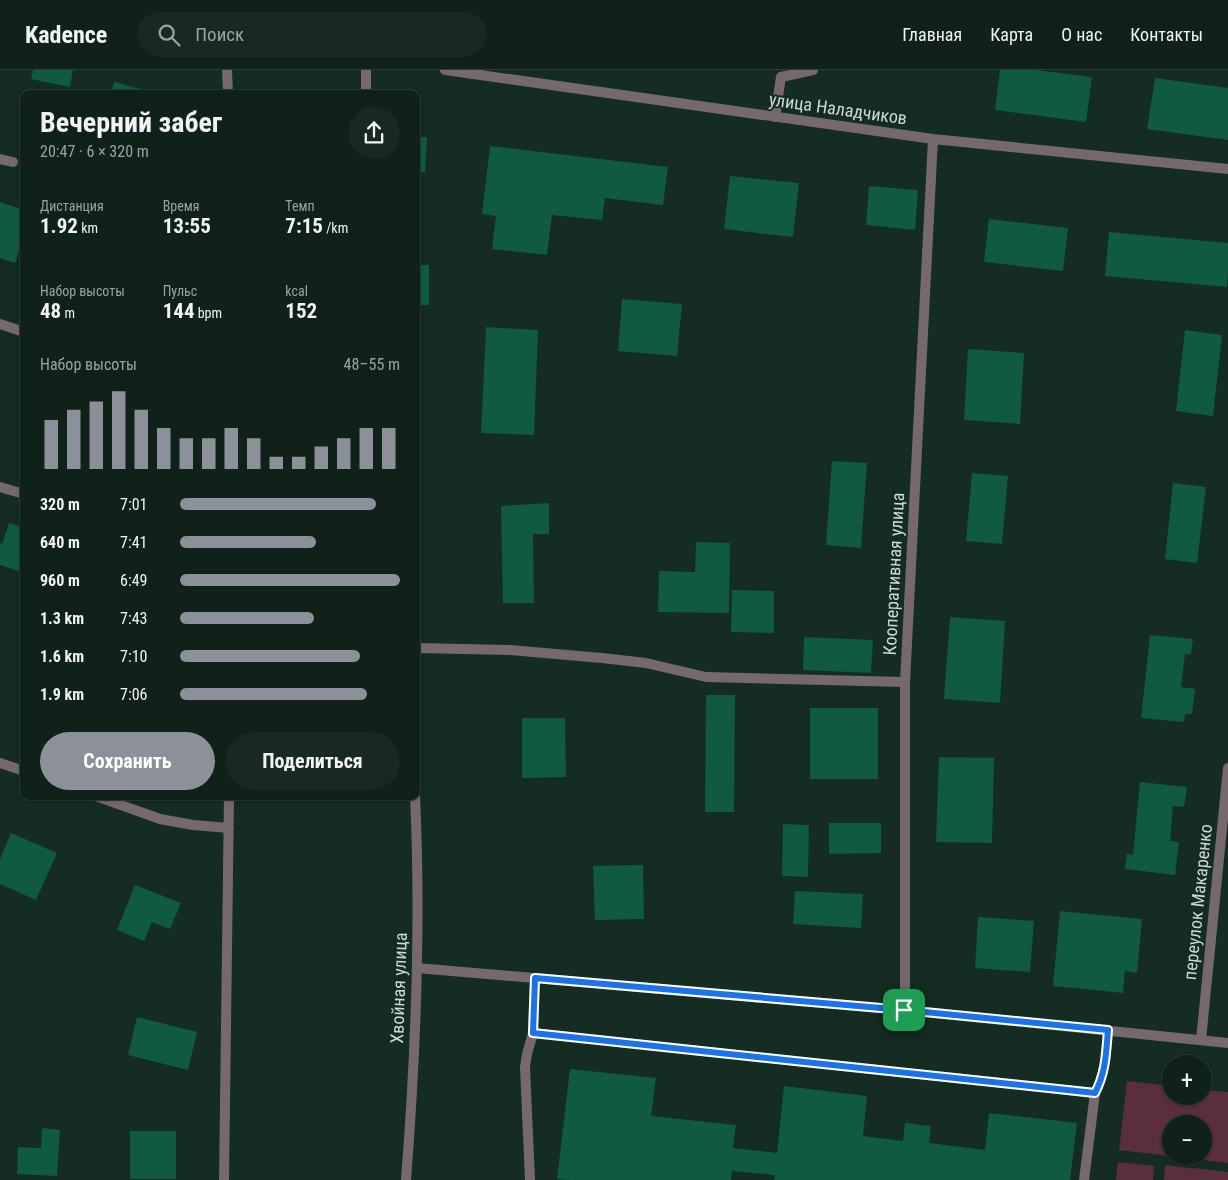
<!DOCTYPE html>
<html lang="ru">
<meta charset="utf-8">
<style>
body{margin:0;font-family:"Roboto Condensed",sans-serif;background:#182922;color:#f1f3f6;height:100vh;display:flex;flex-direction:column;font-size:19px;white-space:nowrap}
*{box-sizing:border-box;margin:0}
p{font-size:16px;color:#9ba3a2}
.icon{flex:none;width:28px;height:28px;fill:none;stroke:currentColor;stroke-width:2;stroke-linecap:round;stroke-linejoin:round}
.map{position:relative;flex:1;overflow:hidden}
.panel{position:absolute;left:20px;top:20px;width:400px;height:710px;display:flex;flex-direction:column;background:#0f2119;border-radius:10px;box-shadow:0 1px 4px #0004,0 0 0 1px #2f3e38}
.panel>*{flex:none}
.buttons{position:absolute;left:1162px;top:985px;display:grid;gap:10px}
.buttons a{display:grid;place-items:center;width:50px;height:50px;border-radius:50%;background:#0f2119;box-shadow:0 1px 4px #0004,0 0 0 1px #2f3e38;font-size:25px}
.pin{position:absolute;display:grid;place-items:center;width:42px;height:42px;color:#fff;margin:-21px;border-radius:10px;box-shadow:0 2px 8px #0006}
.round{display:grid;place-items:center;flex:none;width:52px;height:52px;border-radius:26px;background:#182922}
.headline{display:flex;align-items:center;justify-content:space-between;height:85px;padding:0 20px}
h1{font-size:28px;font-weight:700;line-height:38px}
.stats{display:grid;grid-template-columns:repeat(3,1fr);gap:8px;height:85px;padding:5px 20px}
.stats div{display:grid;align-content:center}
.stats b{font-size:21px;font-weight:700}
.stats small{font-size:14px;font-weight:400}
.stats p{font-size:14px}
.chart{height:140px;padding:10px 20px}
.chart p{display:flex;justify-content:space-between}
.chart svg{width:100%;height:90px;margin-top:5px;stroke:#8c9099;stroke-width:6}
.action{display:flex;gap:10px;margin-top:auto;padding:10px 20px}
.action a{flex:1;height:58px;border-radius:30px;background:#8c9099;color:#fff;font-size:20px;font-weight:700;line-height:58px;text-align:center}
.action a+a{background:#182922;color:#f1f3f6}
ul{padding:0 20px;list-style:none;font-size:16px}
li{display:grid;grid-template-columns:80px 60px 1fr;align-items:center;height:38px}
li i{height:12px;border-radius:6px;background:#8c9099}
header{display:flex;align-items:center;gap:30px;box-sizing:border-box;height:70px;padding:0 25px;background:#0f2119;border-bottom:1px solid #2f3e38}
header strong{font-size:24px}
nav{display:flex;gap:28px;margin-inline-start:auto;font-size:18px}
.search{width:350px;height:45px;background:#182922;display:flex;align-items:center;gap:12px;box-sizing:border-box;padding:0 18px;border-radius:28px;color:#9ba3a2;font-size:19px}
.map>svg:first-child{display:block}
.pitch{fill:#5a2e3a;fill-rule:evenodd}
.building{fill:#0f5a40}
.lines{fill:none;stroke-linecap:round;stroke-linejoin:round}
.service{stroke:#75696b;stroke-width:10}
.minor{stroke:#75696b;stroke-width:10}
.route-casing{stroke:#fff;stroke-width:10}
.route{stroke:#1a73e8;stroke-width:6}
.labels{text-anchor:middle;stroke-width:4;stroke-linejoin:round;paint-order:stroke}
.street-label{font-size:18px;fill:#cddbd4;stroke:#142c21}
</style>
<header>
<strong>Kadence</strong>
<div class="search"><svg class="icon" aria-label="search" viewBox="0 0 24 24"><circle cx="10" cy="10" r="6"/><path d="M15 15l6 6"/></svg>Поиск</div>
<nav><a>Главная</a><a>Карта</a><a>О нас</a><a>Контакты</a></nav>
</header>
<div class="map">
<svg width="1228" height="1110" viewBox="0 0 1228 1110">
<rect width="100%" height="100%" fill="#142c21"/>
<path class="pitch" d="M1127 1011 1171 1016V1026H1204V1020L1228 1022V1093L1119 1080ZM1171 1054H1204V1086H1171Z
M1118 1092 1154 1096 1153 1110H1116Z
M1165 1095 1228 1102V1110H1164Z"/>
<path class="building" d="M33 0H73L70 17 31 9Z
M1000 0H1036L1092 7 1086 52 995 40Z
M1155 8 1228 18V70L1147 59Z
M114 12 152 22V24H111Z
M416 67H427L425 102 416 101Z
M490 76 668 97 663 135 605 128 602 150 552 145 547 185 492 179 496 146 482 144Z
M730 106 799 113 793 167 724 159Z
M869 116 918 120 915 160 866 155Z
M0 132 24 140V165L15 193 0 188Z
M989 149 1068 158 1063 201 984 192Z
M1109 162 1228 173V202L1227 217 1105 206Z
M416 195H429V235H416Z
M622 229 682 234 677 286 618 281Z
M486 257 538 260 534 365 481 363Z
M1185 260 1222 265 1213 346 1176 341Z
M968 279 1024 283 1020 354 964 350Z
M832 391 867 393 861 478 826 475Z
M972 403 1008 406 1002 474 966 471Z
M1173 413 1206 417 1197 493 1165 489Z
M549 433V464H533L534 533H503L501 436Z
M9 453 24 458V495L22 502 0 495V473L2 474Z
M696 472 730 473 729 543 658 542 659 501 695 502Z
M732 520 774 521V563L731 562Z
M950 547 1005 551 1000 633 944 629Z
M1150 565 1193 569 1191 585 1185 584 1181 617 1195 619 1192 644H1185L1184 652 1141 648Z
M804 567 873 570 871 603 803 600Z
M706 625H735L734 742H705Z
M810 638H878V709H810Z
M522 648H565L566 707 522 708Z
M939 687 994 688 992 773 936 772Z
M1140 712 1187 717 1184 737 1173 736 1170 771 1179 772 1175 805 1125 799 1127 784 1133 785Z
M829 753H881V783L829 784Z
M783 754 809 755 808 807 782 806Z
M11 763 57 783 36 830 0 814V789Z
M643 795 644 849 595 850 593 796Z
M135 815 181 833 170 859 152 852 144 871 117 860Z
M795 821 863 824 861 858 793 854Z
M1060 841 1142 849 1137 903 1125 901 1123 923 1053 916Z
M978 847 1034 851 1030 902 975 898Z
M137 947 197 962 188 1000 128 985Z
M570 999 656 1008 651 1046 736 1055 733 1078 777 1083 784 1016 867 1026 863 1066 903 1071 905 1053 931 1056 929 1073 985 1080 989 1043 1077 1053 1070 1110H774L775 1105 732 1101 731 1110H569L557 1109Z
M42 1058 60 1060 57 1106 17 1104 18 1077 41 1078Z
M130 1061H176V1109H130Z"/>
<g class="lines">
<path class="service" d="M775 47 781 7 813 0
M416 578 510 580 602 588 646 593 706 607 905 612
M533 963 1095 1023
M530 1110 525 997 527 984 533 963 535 908
M1084 1110 1095 1023C1106 1002 1106 983 1108 960"/>
<path class="minor" d="M227 0 228 24
M366 0V24
M445 0 933 69 1228 99
M0 89 13 92
M0 254 24 262
M0 417 24 424
M0 693 24 701
M96 726 160 749 193 755 229 758
M417 898 905 940 1228 973
M905 940V612L933 69
M1201 970 1228 698
M224 1110 229 726
M406 1110C416 982 421 854 415 726"/>
</g>
<g class="lines">
<defs>
<path id="route" d="M535 908 904 940 1108 960C1106 983 1106 1002 1095 1023L533 963Z"/>
</defs>
<use href="#route" class="route-casing"/>
<use href="#route" class="route"/>
</g>
<g class="labels">
<g class="street-label">
<text transform="translate(838 39) rotate(8)" y="6">улица Наладчиков</text>
<text transform="translate(894 504) rotate(-87)" y="6">Кооперативная улица</text>
<text transform="translate(1198 832) rotate(-84)" y="6">переулок Макаренко</text>
<text transform="translate(399 918) rotate(-88)" y="6">Хвойная улица</text>
</g>
</g>
</svg>
<div class="buttons">
<a>+</a>
<a>−</a>
</div>
<div class="pin" style="left:904px;top:940px;background:#1e9e55"><svg class="icon" aria-label="arrive" viewBox="0 0 24 24"><path d="M6 21V4h12l-3 4 3 4H6"/></svg></div>
<section class="panel">
<div class="headline"><div><h1>Вечерний забег</h1><p>20:47 · 6 × 320 m</p></div><a class="round"><svg class="icon" aria-label="share" viewBox="0 0 24 24"><path d="M12 15V3M7 8l5-5 5 5M5 13v7h14v-7"/></svg></a></div>
<div class="stats">
<div><p>Дистанция</p><b>1.92<small> km</small></b></div>
<div><p>Время</p><b>13:55</b></div>
<div><p>Темп</p><b>7:15<small> /km</small></b></div>
</div>
<div class="stats">
<div><p>Набор высоты</p><b>48<small> m</small></b></div>
<div><p>Пульс</p><b>144<small> bpm</small></b></div>
<div><p>kcal</p><b>152</b></div>
</div>
<div class="chart"><p><span>Набор высоты</span>48–55 m</p>
<svg viewBox="0 0 160 44" preserveAspectRatio="none"><path d="M5 44V20M15 44V15M25 44V11M35 44V6M45 44V15M55 44V24M65 44V29M75 44V29M85 44V24M95 44V29M105 44V38M115 44V38M125 44V33M135 44V29M145 44V24M155 44V24"/></svg>
</div>
<ul>
<li><b>320 m</b>7:01<i style="width:89%"></i></li>
<li><b>640 m</b>7:41<i style="width:62%"></i></li>
<li><b>960 m</b>6:49<i style="width:100%"></i></li>
<li><b>1.3 km</b>7:43<i style="width:61%"></i></li>
<li><b>1.6 km</b>7:10<i style="width:82%"></i></li>
<li><b>1.9 km</b>7:06<i style="width:85%"></i></li>
</ul>
<div class="action"><a>Сохранить</a><a>Поделиться</a></div>
</section>
</div>
